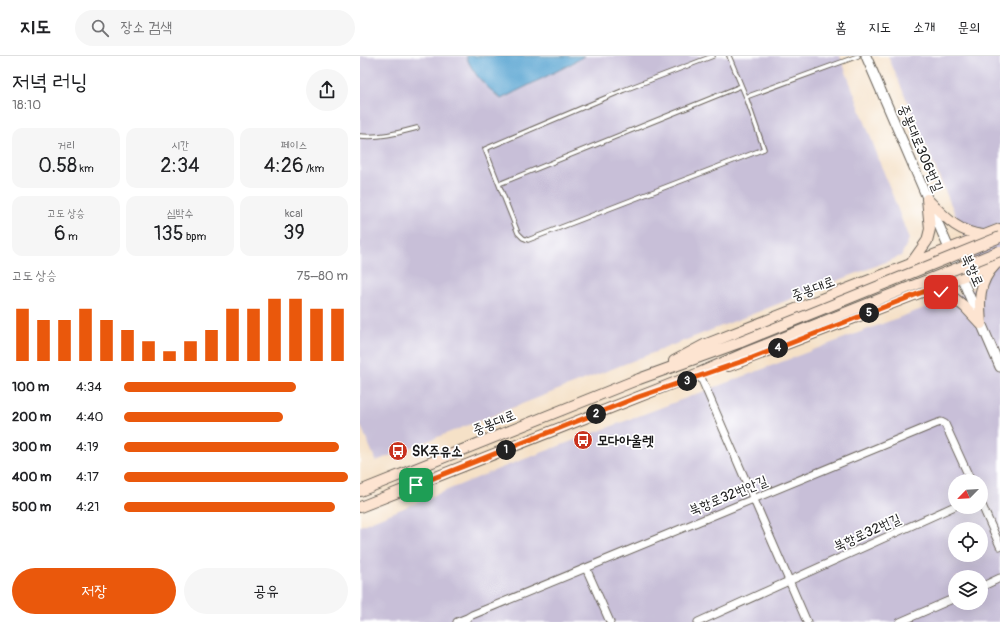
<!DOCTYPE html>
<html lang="ko">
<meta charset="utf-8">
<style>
body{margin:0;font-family:Pangolin,"Poor Story",sans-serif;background:#f6f6f6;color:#202124;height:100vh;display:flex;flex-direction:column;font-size:15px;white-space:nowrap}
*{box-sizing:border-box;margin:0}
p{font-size:13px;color:#757577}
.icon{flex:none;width:22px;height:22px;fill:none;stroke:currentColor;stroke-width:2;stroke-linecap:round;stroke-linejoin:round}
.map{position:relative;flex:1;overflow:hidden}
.sheet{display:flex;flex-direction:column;background:#fff;width:360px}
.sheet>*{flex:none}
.needle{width:26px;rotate:246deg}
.controls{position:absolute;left:588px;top:418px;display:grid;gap:8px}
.controls a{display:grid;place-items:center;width:40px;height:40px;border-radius:50%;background:#fff;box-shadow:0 4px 16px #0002;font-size:20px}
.pin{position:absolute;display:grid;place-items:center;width:34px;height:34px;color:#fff;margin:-17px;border-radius:8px;box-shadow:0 2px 6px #0006}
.km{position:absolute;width:20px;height:20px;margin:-10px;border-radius:50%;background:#222;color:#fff;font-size:11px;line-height:20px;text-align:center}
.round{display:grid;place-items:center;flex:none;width:42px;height:42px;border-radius:21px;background:#f6f6f6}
.head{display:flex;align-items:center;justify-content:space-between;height:68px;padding:0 12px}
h1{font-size:22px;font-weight:600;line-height:30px}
.stats{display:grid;grid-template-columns:repeat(3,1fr);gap:6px;height:68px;padding:4px 12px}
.stats div{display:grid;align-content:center;border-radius:10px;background:#f6f6f6;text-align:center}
.stats b{font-size:20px;font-weight:600}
.stats small{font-size:11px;font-weight:400}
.stats p{font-size:11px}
.chart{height:112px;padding:8px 12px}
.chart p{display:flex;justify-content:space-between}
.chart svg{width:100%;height:72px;margin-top:4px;stroke:#ea580c;stroke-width:6}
.primary-button{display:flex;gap:8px;margin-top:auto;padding:8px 12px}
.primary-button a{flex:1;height:46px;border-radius:24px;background:#ea580c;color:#fff;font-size:16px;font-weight:600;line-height:46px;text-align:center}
.primary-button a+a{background:#f6f6f6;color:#202124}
ul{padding:0 12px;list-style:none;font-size:13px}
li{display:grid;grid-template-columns:64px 48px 1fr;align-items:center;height:30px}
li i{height:10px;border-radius:5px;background:#ea580c}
header{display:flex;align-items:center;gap:24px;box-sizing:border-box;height:56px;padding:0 20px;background:#fff;border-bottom:1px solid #e0e0e0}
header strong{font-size:19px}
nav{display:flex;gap:22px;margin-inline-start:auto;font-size:14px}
.search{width:280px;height:36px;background:#f6f6f6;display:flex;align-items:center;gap:10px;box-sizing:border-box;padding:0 14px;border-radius:22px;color:#757577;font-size:15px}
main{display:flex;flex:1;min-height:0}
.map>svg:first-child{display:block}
.industrial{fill:#c8bfd8;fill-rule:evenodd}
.water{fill:#59a4d1;stroke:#3a6076}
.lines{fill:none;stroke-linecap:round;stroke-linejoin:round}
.service-casing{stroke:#686158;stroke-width:5.5}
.minor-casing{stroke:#686158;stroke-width:9}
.tertiary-casing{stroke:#686158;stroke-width:11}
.secondary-casing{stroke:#686158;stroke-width:12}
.service{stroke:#fff;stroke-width:3.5}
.minor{stroke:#fff;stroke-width:7}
.tertiary{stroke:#fff;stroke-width:9}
.secondary{stroke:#fde4d1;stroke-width:10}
.secondary-bridge-casing{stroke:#686158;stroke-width:12;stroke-linecap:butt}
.secondary-bridge{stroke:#fde4d1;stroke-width:10}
.route-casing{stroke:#fff;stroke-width:8}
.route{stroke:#ea580c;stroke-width:5}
.labels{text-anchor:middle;stroke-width:3.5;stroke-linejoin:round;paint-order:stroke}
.street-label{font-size:14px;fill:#1c1c1c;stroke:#fff}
.poi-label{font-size:14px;font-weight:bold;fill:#1c1c1c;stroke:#fff;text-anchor:start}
</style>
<header>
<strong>지도</strong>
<div class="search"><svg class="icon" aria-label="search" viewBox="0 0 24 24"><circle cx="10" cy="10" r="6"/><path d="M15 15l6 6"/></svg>장소 검색</div>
<nav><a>홈</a><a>지도</a><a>소개</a><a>문의</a></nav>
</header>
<main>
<section class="sheet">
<div class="head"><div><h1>저녁 러닝</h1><p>18:10</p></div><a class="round"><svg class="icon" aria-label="share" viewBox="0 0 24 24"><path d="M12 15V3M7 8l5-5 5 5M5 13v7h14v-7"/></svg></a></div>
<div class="stats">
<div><p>거리</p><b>0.58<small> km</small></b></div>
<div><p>시간</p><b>2:34</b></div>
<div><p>페이스</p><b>4:26<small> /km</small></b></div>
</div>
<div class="stats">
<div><p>고도 상승</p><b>6<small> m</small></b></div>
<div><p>심박수</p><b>135<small> bpm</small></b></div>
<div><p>kcal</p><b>39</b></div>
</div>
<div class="chart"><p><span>고도 상승</span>75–80 m</p>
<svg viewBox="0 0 160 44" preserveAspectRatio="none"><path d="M5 44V12M15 44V19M25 44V19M35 44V12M45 44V19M55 44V25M65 44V32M75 44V38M85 44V32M95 44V25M105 44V12M115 44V12M125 44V6M135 44V6M145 44V12M155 44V12"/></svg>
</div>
<ul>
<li><b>100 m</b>4:34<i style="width:77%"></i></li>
<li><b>200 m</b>4:40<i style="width:71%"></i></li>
<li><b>300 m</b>4:19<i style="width:96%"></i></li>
<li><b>400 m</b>4:17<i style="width:100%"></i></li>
<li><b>500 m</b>4:21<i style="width:94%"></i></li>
</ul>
<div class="primary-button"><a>저장</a><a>공유</a></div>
</section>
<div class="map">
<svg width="640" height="566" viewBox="0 0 640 566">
<rect width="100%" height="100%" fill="#fff"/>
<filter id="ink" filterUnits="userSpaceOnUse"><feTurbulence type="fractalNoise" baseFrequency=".025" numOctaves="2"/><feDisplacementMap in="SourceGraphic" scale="8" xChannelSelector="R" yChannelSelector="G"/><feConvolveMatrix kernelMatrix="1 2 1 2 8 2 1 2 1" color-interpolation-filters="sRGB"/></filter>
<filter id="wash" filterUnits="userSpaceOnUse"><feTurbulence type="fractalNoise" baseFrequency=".012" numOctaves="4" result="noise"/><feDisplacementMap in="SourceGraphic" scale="16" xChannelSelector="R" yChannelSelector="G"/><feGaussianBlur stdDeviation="0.9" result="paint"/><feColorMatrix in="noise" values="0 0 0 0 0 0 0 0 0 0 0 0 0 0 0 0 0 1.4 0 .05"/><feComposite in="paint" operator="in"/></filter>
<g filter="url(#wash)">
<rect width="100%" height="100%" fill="#f5e1c7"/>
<path class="industrial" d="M0 0H480L549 183 541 200 16 405 0 368Z
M528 0H640V566H0V470L141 412 625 229ZM595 425H621V451H595ZM595 473H621V499H595ZM595 521H621V547H595Z"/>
<path class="water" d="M106 0H225L207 10 141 43C125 29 114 20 106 0Z"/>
</g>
<g filter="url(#ink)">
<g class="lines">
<defs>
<path id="service" d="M353 0 264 34 125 93 158 177 163 182 168 184 404 93 386 41 369 0
M386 41 498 0
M0 80C20 82 38 77 57 72
M139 128 381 30"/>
<path id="minor" d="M339 317 447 566
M621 447 640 490
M226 512 250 566
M621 531 640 522
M97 566 107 562
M105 566 107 562 112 559 575 368 581 366 585 368 611 425
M338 566 595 450
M540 566 595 542"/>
<path id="tertiary" d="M506 0 640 311"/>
<path id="secondary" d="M567 143C585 161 597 176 623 179
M550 209 567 185 570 173 567 143
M569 234 589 238 605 251 621 268
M621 268C619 245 618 226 635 209
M314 305 344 289 640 173
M369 310 640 206
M0 435 279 323 381 286
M0 451 339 317 385 297"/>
</defs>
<use href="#service" class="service-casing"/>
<use href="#minor" class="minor-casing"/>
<use href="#tertiary" class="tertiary-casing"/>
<use href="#secondary" class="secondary-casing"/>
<use href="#service" class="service"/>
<use href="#minor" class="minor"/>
<use href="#tertiary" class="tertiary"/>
<use href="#secondary" class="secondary"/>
<defs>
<path id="secondary-bridge" d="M381 286 640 181
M385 297 640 195"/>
</defs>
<use href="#secondary-bridge" class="secondary-bridge-casing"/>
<use href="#secondary-bridge" class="secondary-bridge"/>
</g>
</g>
<g class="lines" filter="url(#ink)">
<defs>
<path id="route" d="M56 429 278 341 392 302 568 234 581 236"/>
</defs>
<use href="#route" class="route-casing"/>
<use href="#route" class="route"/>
</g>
<defs>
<symbol id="bus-disc" viewBox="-11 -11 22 22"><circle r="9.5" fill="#c8321e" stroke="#fff"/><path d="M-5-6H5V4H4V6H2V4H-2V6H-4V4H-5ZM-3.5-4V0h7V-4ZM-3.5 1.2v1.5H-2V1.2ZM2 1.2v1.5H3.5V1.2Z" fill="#fff"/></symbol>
</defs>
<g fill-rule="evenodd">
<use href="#bus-disc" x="212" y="373" width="22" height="22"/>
<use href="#bus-disc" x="27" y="384" width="22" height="22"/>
</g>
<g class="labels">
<g class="street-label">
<text transform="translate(561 92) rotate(67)" y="5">중봉대로306번길</text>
<text transform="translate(613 214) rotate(66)" y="5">북항로</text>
<text transform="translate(453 232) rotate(-21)" y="5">중봉대로</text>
<text transform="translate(134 366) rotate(-22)" y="5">중봉대로</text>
<text transform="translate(368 439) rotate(-22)" y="5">북항로32번안길</text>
<text transform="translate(507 476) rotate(-24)" y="5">북항로32번길</text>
</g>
<g class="poi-label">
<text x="237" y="389">모다아울렛</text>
<text x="52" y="400">SK주유소</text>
</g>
</g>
</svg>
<div class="controls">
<a><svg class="needle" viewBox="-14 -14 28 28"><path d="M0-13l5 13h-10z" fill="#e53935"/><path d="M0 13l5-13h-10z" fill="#757577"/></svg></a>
<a><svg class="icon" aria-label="locate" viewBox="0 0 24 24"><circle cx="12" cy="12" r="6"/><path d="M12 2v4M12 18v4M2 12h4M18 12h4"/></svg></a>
<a><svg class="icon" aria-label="layers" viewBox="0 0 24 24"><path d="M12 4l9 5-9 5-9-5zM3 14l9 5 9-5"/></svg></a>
</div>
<div class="pin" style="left:56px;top:429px;background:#1e9e55"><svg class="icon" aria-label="arrive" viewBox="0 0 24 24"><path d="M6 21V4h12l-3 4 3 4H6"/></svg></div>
<div class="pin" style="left:581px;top:236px;background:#d93025"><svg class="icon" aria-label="check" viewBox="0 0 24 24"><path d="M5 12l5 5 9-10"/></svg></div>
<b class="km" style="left:146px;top:394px">1</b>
<b class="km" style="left:236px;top:358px">2</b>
<b class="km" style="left:327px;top:325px">3</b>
<b class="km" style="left:418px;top:292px">4</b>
<b class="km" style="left:509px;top:257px">5</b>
</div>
</main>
